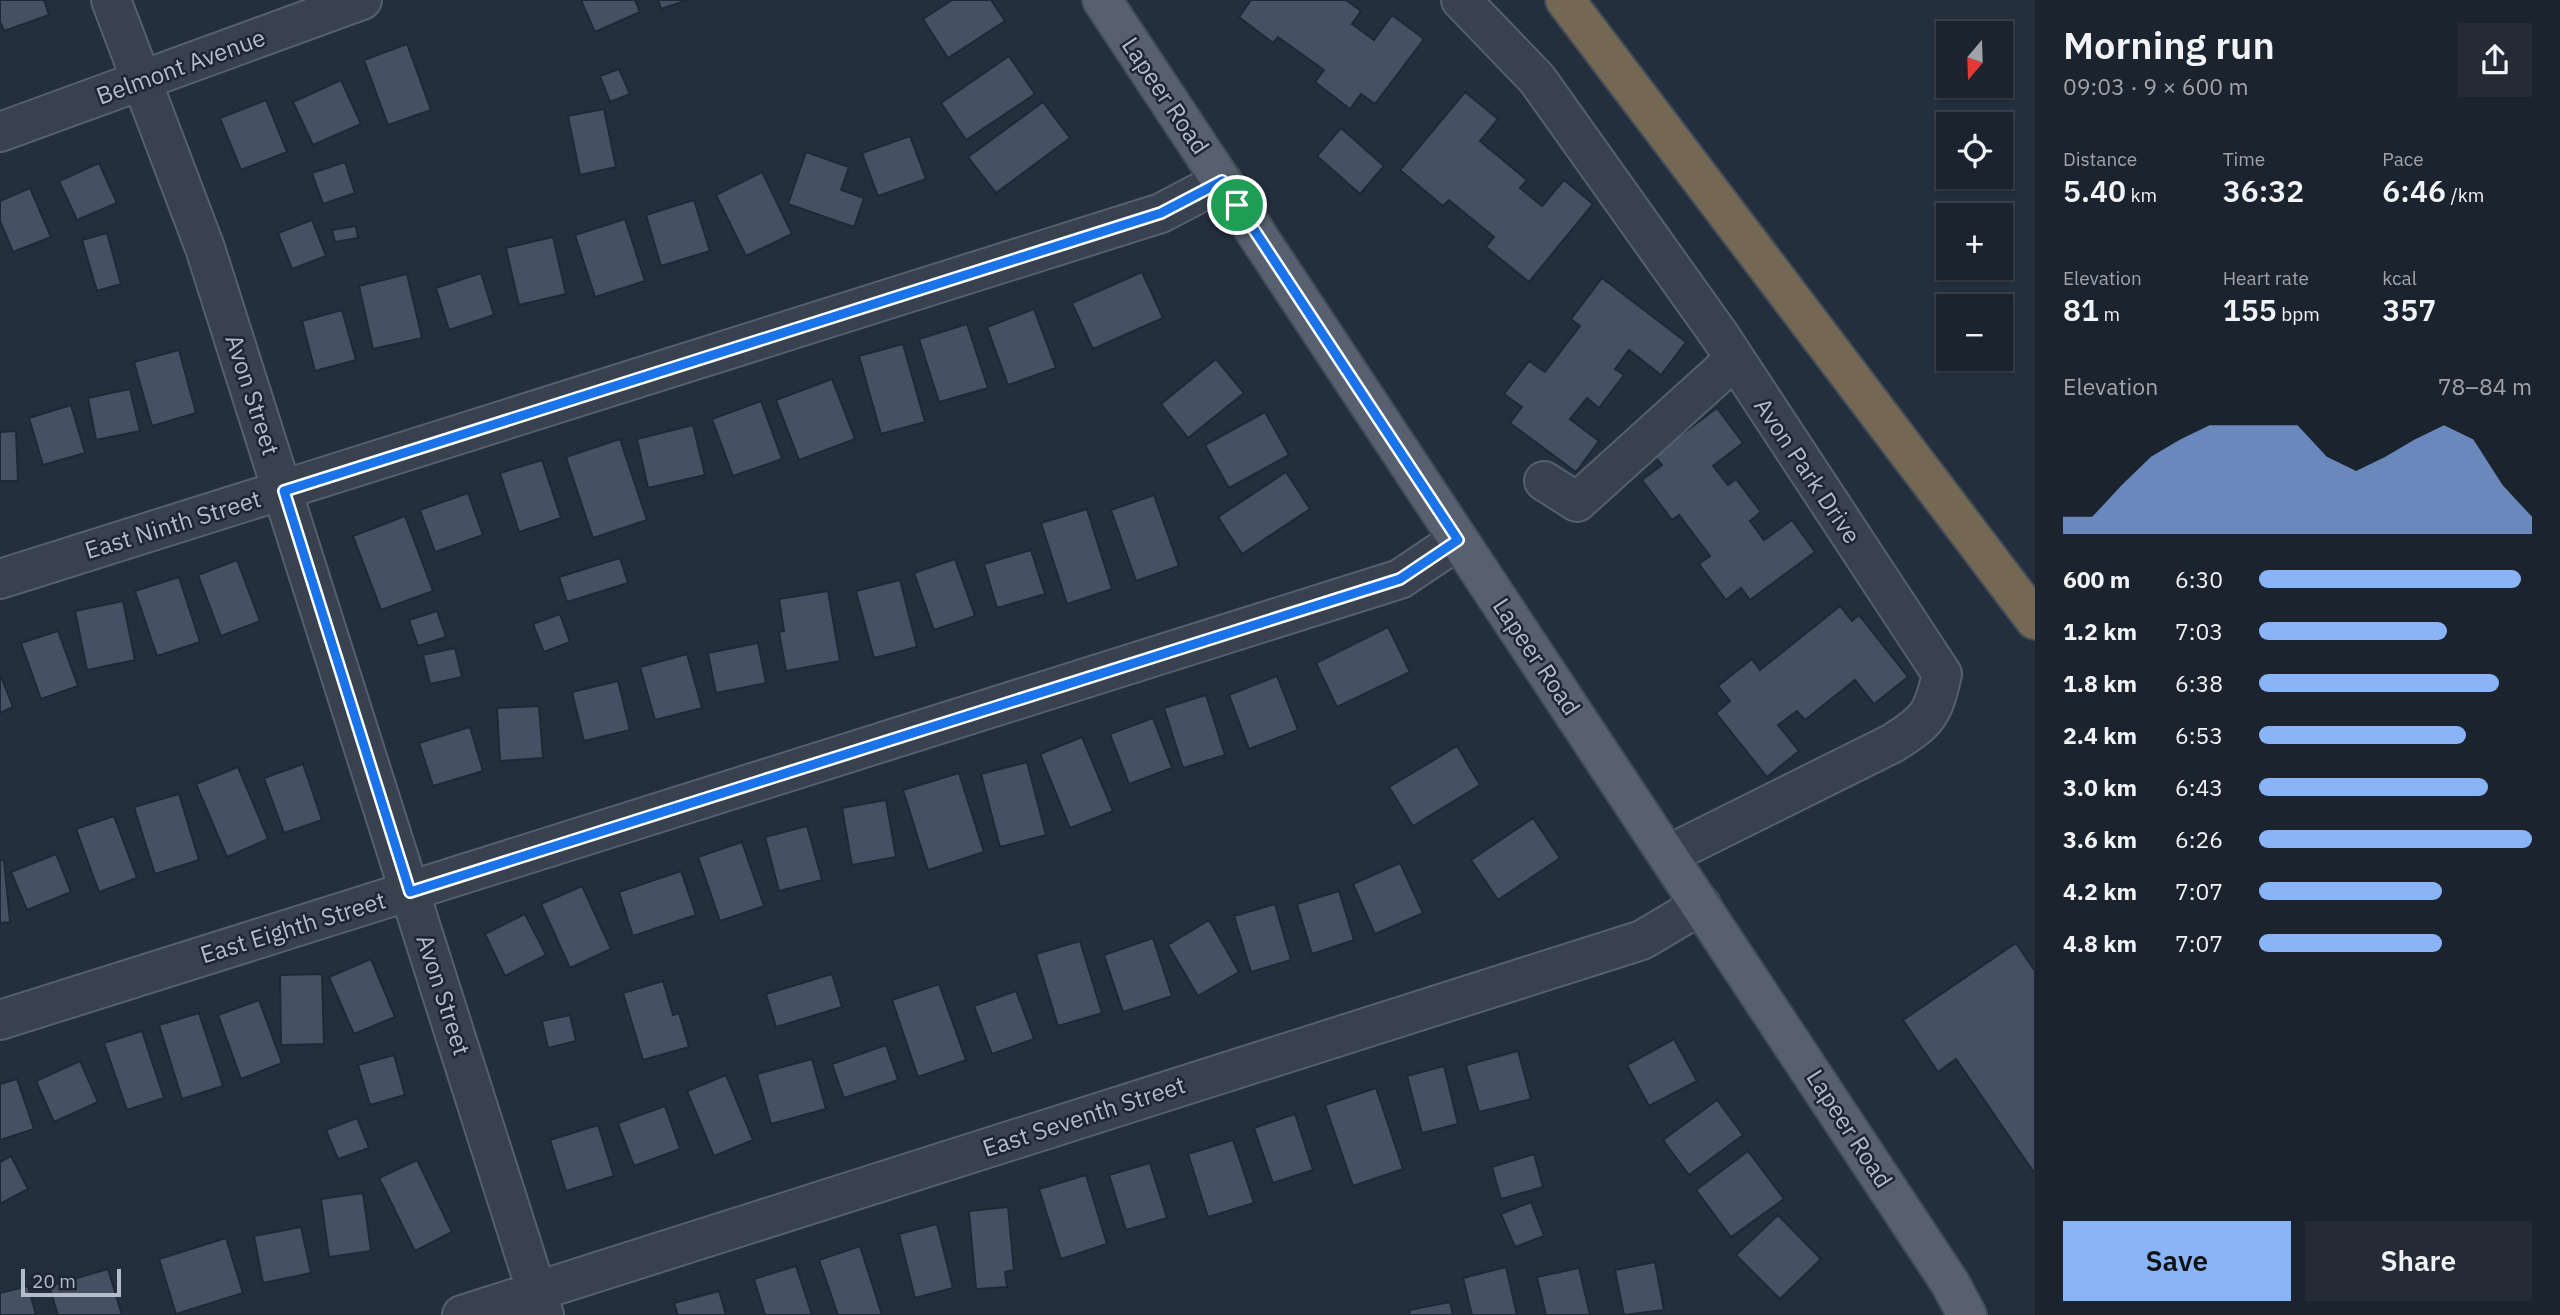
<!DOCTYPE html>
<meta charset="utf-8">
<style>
body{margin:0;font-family:"IBM Plex Sans",sans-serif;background:#242b36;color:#f1f3f6;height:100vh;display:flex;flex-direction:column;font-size:26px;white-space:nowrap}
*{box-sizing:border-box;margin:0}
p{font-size:23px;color:#a0a4aa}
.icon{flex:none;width:38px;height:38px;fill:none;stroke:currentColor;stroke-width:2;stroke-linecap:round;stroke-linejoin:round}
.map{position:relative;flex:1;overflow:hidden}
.sheet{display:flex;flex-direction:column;background:#1b232e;width:525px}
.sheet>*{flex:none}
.needle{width:46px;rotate:199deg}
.controls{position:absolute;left:1936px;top:21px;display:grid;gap:14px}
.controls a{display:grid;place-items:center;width:77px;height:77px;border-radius:0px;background:#1b232e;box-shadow:0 2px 5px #0004,0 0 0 2px #39404a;font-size:35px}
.scale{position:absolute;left:21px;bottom:18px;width:100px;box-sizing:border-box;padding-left:7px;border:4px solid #b4bcc9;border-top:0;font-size:19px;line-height:24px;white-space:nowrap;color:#b4bcc9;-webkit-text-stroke:5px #1d2633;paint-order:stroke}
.pin{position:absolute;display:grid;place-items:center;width:60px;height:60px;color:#fff;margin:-30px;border:4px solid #fff;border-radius:50%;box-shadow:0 2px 7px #0007}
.round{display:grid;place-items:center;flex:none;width:74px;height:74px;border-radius:0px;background:#242b36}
.summary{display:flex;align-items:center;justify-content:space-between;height:119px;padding:0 28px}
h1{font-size:38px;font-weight:600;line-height:52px}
.figures{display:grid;grid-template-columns:repeat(3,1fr);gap:10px;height:119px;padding:7px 28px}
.figures div{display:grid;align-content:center}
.figures b{font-size:30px;font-weight:600}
.figures small{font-size:19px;font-weight:400}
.figures p{font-size:19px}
.chart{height:196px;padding:14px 28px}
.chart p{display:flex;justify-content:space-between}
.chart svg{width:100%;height:126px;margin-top:7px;fill:#8ab4f8;opacity:.7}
.primary-button{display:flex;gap:14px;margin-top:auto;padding:14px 28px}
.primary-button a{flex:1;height:80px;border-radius:0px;background:#8ab4f8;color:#111;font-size:28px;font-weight:600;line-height:80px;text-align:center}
.primary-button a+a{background:#242b36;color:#f1f3f6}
ul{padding:0 28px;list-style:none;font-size:23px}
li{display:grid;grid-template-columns:112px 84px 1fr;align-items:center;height:52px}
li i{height:18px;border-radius:9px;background:#8ab4f8}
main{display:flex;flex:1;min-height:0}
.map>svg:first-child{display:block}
.building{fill:#455162;stroke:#1f2835;stroke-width:2}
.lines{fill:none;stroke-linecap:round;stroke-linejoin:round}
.minor-casing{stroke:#565f6c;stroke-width:42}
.major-casing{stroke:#414a57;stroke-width:42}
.highway-casing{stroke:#434c59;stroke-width:42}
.minor{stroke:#38414e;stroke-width:38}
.major{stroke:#56606e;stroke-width:38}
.highway{stroke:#746855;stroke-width:38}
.route-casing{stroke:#fff;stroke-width:14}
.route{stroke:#1a73e8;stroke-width:9}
.labels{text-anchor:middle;stroke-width:5;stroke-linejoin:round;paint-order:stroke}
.street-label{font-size:24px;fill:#b4bcc9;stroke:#1d2633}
</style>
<main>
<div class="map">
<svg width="2035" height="1315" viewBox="0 0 2035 1315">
<rect width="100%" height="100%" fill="#242f3e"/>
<path class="building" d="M0 0H44L49 15 4 31 0 21Z
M581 0H635L640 12 595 32Z
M658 0H688L661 9Z
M952 0H991L1005 21 948 58 923 19Z
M1251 0H1346L1361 11 1352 24 1374 40 1392 15 1424 39 1375 104 1361 94 1350 109 1315 82 1324 70 1278 37 1273 43 1239 17Z
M407 44 431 110 388 125 364 60Z
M1009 56 1035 94 966 140 941 103Z
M619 69 630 94 610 102 600 76Z
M341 80 361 124 313 145 293 102Z
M1465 92 1498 119 1480 141 1527 180 1520 188 1542 206 1564 180 1593 204 1529 282 1486 247 1494 237 1449 200 1443 206 1400 170Z
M266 100 287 152 241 170 220 118Z
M1043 102 1070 138 996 193 968 157Z
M604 109 616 167 580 175 568 116Z
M1341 128 1384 166 1360 194 1317 156Z
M910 136 926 179 878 196 862 153Z
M806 152 849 167 841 190 864 198 854 227 788 204Z
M345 162 355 193 323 204 312 173Z
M99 163 117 203 77 220 59 181Z
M762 172 792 234 746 256 716 195Z
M30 188 51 237 13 252 0 221V201Z
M694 200 710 251 661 266 646 215Z
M625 219 645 281 595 297 575 235Z
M312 220 326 256 292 269 278 233Z
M356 226 358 238 335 242 332 230Z
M107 233 121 284 97 291 82 240Z
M553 237 566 294 519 305 506 248Z
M1142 272 1163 318 1093 349 1072 303Z
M481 273 494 315 449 330 436 288Z
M407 274 422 338 373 349 359 286Z
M1602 278 1686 342 1661 375 1629 350 1615 369 1624 375 1599 408 1587 398 1570 419 1599 441 1576 472 1510 423 1522 407 1504 394 1529 361 1545 372 1580 326 1571 319Z
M1034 309 1056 368 1008 385 987 327Z
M342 310 356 360 315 371 302 321Z
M967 324 988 388 939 402 919 339Z
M903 344 925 422 881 434 859 356Z
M179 350 196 413 152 426 134 362Z
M1216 359 1244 393 1188 438 1161 404Z
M832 379 855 439 799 460 776 400Z
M130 389 140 431 96 440 88 398Z
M761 401 782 459 733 476 712 419Z
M71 405 85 453 43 465 29 418Z
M1717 408 1743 443 1713 466 1728 485 1736 479 1761 512 1750 521 1764 540 1792 520 1815 552 1750 600 1741 588 1726 600 1699 564 1710 556 1679 515 1672 520 1642 480 1662 465 1654 455Z
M1265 412 1289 455 1229 488 1205 445Z
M693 425 705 475 648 488 637 439Z
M16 431 18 481H0V432Z
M620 439 647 520 593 538 566 457Z
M542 460 561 518 519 532 500 473Z
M1286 472 1310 509 1242 554 1218 517Z
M468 493 483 535 435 552 420 510Z
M1154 495 1179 566 1136 581 1111 510Z
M1087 509 1112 589 1067 604 1041 523Z
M405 516 433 591 381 610 353 536Z
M1031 550 1045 594 997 608 984 564Z
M620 558 628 583 567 602 559 577Z
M955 559 975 616 934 630 914 573Z
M237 560 260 621 221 636 198 575Z
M179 577 200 642 157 656 135 591Z
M900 580 917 647 874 658 856 591Z
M828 591 840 661 786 671 779 632 784 631 779 599Z
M123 601 135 660 87 670 75 611Z
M1840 606 1852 621 1859 615 1908 677 1874 704 1855 680 1805 720 1797 711 1778 725 1799 751 1767 777 1716 713 1730 701 1718 686 1752 659 1760 670Z
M437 611 446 637 418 646 409 620Z
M560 614 570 642 544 652 533 624Z
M1388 627 1410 672 1337 707 1316 663Z
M58 631 78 686 41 699 21 643Z
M758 643 766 683 716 693 708 653Z
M455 648 462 677 430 684 423 655Z
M687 654 702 708 655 720 640 667Z
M0 674 13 707 0 713Z
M1277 676 1298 730 1249 749 1229 695Z
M618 681 630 730 584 741 572 692Z
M1206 695 1225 755 1183 768 1164 708Z
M539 706 543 758 500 761 497 708Z
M1153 718 1172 768 1129 784 1110 734Z
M470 727 483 771 433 786 419 743Z
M1082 737 1113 811 1070 828 1040 754Z
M1457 746 1480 785 1413 826 1389 787Z
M1027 762 1046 835 1000 847 981 774Z
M303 764 322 820 284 833 264 778Z
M238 767 268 839 227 857 196 784Z
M959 773 984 852 928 870 903 790Z
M179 794 199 860 155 874 134 807Z
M886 800 896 857 852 865 842 808Z
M114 816 137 878 99 892 76 829Z
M1533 818 1560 858 1498 900 1471 860Z
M807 826 822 880 779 891 765 837Z
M742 842 764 906 720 921 698 857Z
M56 854 71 892 27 910 11 872Z
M0 860H4L10 922 0 923Z
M1400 863 1423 913 1375 934 1353 884Z
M681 871 696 915 633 936 619 892Z
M582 886 611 949 570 968 541 904Z
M1339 891 1354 940 1312 954 1297 904Z
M1275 904 1291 960 1251 972 1234 916Z
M525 914 546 955 505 976 485 934Z
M1209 920 1239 972 1198 996 1168 945Z
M1153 938 1172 996 1123 1012 1104 955Z
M1080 941 1102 1013 1058 1026 1036 954Z
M2016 943 2035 971V1174L1956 1059 1938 1072 1903 1020Z
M371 959 395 1017 354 1034 329 977Z
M322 974 324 1044 281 1045 280 975Z
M832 974 842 1007 776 1027 766 994Z
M663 981 673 1015 679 1013 689 1047 643 1060 623 993Z
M939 984 966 1060 918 1077 892 1000Z
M1016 991 1034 1039 992 1054 974 1006Z
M259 1000 282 1063 241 1079 218 1015Z
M199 1013 223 1086 182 1099 159 1025Z
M570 1015 576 1041 548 1048 542 1021Z
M142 1031 164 1098 127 1110 104 1043Z
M1674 1039 1697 1081 1649 1106 1627 1065Z
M886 1045 898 1080 844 1098 832 1064Z
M1518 1051 1531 1099 1479 1112 1466 1065Z
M394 1055 405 1095 370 1105 358 1065Z
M812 1059 826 1109 771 1124 757 1074Z
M80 1061 98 1102 54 1122 36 1081Z
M1444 1066 1458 1124 1422 1133 1407 1076Z
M726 1075 753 1140 714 1156 687 1091Z
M17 1079 34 1129 0 1140V1084Z
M1376 1088 1403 1169 1353 1186 1325 1105Z
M1717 1100 1743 1135 1689 1175 1663 1140Z
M665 1106 680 1149 634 1166 618 1123Z
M1295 1114 1313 1170 1273 1183 1254 1128Z
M357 1118 369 1148 338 1159 326 1130Z
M598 1125 614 1176 566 1191 550 1140Z
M1233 1140 1254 1203 1208 1217 1188 1154Z
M1748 1151 1784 1199 1731 1237 1696 1190Z
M1534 1154 1543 1187 1501 1199 1492 1167Z
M11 1156 28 1189 0 1204V1162Z
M417 1160 452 1232 415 1251 379 1178Z
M1150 1163 1167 1218 1126 1230 1109 1175Z
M1086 1175 1107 1244 1061 1259 1039 1189Z
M363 1193 371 1251 329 1257 321 1199Z
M1531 1202 1544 1236 1515 1247 1501 1214Z
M1008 1207 1014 1270 1005 1272 1007 1287 976 1289 969 1211Z
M1778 1215 1821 1259 1780 1299 1736 1255Z
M937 1224 953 1288 915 1298 899 1234Z
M301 1227 311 1273 263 1283 254 1236Z
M226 1238 243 1293 176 1314 159 1259Z
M860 1246 882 1315H838L819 1260Z
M1655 1262 1664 1310 1624 1315 1615 1270Z
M796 1266 812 1315H765L754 1279Z
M1506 1267 1517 1315H1472L1463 1278Z
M1579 1268 1590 1315H1546L1537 1277Z
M108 1269 122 1315H58L49 1286Z
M28 1286 36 1315H0V1293Z
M719 1291 726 1315H678L674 1303Z
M1450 1302 1453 1315H1410L1409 1310Z"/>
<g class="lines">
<defs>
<path id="minor" d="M111 0 205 248 544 1315
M1461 0 1537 79 1720 336 1942 674C1933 714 1928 721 1893 743L1668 855
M0 132 362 0
M1544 481 1577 502 1734 360
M0 579 1161 213 1222 181
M0 1020 1400 579 1458 540
M462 1315 1642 940 1701 905"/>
<path id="major" d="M1102 0 1950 1283 1967 1315"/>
<path id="highway" d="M1565 0 2035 620"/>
</defs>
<use href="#minor" class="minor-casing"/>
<use href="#major" class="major-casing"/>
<use href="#highway" class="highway-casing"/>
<use href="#minor" class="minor"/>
<use href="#major" class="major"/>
<use href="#highway" class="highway"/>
</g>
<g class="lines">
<defs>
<path id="route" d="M1222 181 1458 540 1400 579 410 892 284 491 1161 213Z"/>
</defs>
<use href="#route" class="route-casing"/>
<use href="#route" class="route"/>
</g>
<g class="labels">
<g class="street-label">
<text transform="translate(181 67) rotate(-20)" y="8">Belmont Avenue</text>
<text transform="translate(1165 96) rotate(56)" y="8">Lapeer Road</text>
<text transform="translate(252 395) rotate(72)" y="8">Avon Street</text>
<text transform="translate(1807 471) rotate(56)" y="8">Avon Park Drive</text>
<text transform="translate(173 525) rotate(-17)" y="8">East Ninth Street</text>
<text transform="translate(1536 657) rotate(56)" y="8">Lapeer Road</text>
<text transform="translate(293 928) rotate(-17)" y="8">East Eighth Street</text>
<text transform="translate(443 995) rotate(72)" y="8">Avon Street</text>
<text transform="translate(1084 1117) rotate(-18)" y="8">East Seventh Street</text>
<text transform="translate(1849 1129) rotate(57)" y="8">Lapeer Road</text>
</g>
</g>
</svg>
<div class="controls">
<a><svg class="needle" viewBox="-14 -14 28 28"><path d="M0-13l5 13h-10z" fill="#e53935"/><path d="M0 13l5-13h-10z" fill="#a0a4aa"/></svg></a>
<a><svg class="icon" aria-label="locate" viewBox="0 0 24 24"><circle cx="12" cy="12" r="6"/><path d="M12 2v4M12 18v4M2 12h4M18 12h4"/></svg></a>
<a>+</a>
<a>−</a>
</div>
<div class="scale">20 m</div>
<div class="pin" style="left:1237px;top:205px;background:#1e9e55"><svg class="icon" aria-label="arrive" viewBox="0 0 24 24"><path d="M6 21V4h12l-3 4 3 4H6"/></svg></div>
</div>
<section class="sheet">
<div class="summary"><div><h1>Morning run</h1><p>09:03 · 9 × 600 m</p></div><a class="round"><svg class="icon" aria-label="share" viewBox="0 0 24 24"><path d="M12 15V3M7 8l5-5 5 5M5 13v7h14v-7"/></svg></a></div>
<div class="figures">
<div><p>Distance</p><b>5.40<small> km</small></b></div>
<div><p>Time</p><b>36:32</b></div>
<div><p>Pace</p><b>6:46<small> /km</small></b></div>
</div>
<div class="figures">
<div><p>Elevation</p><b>81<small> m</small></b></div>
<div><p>Heart rate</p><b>155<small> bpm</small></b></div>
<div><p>kcal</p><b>357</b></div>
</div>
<div class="chart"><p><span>Elevation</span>78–84 m</p>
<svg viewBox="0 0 160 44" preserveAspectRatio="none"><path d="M0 44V38L10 38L20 27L30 17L40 11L50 6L60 6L70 6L80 6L90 17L100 22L110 17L120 11L130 6L140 11L150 27L160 38V44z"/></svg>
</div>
<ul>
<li><b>600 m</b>6:30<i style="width:96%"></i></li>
<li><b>1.2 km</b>7:03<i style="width:69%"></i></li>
<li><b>1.8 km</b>6:38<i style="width:88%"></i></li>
<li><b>2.4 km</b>6:53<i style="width:76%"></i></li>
<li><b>3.0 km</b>6:43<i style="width:84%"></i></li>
<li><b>3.6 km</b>6:26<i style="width:100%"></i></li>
<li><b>4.2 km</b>7:07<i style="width:67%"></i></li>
<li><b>4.8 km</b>7:07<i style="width:67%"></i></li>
</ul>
<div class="primary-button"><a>Save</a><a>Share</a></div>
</section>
</main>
